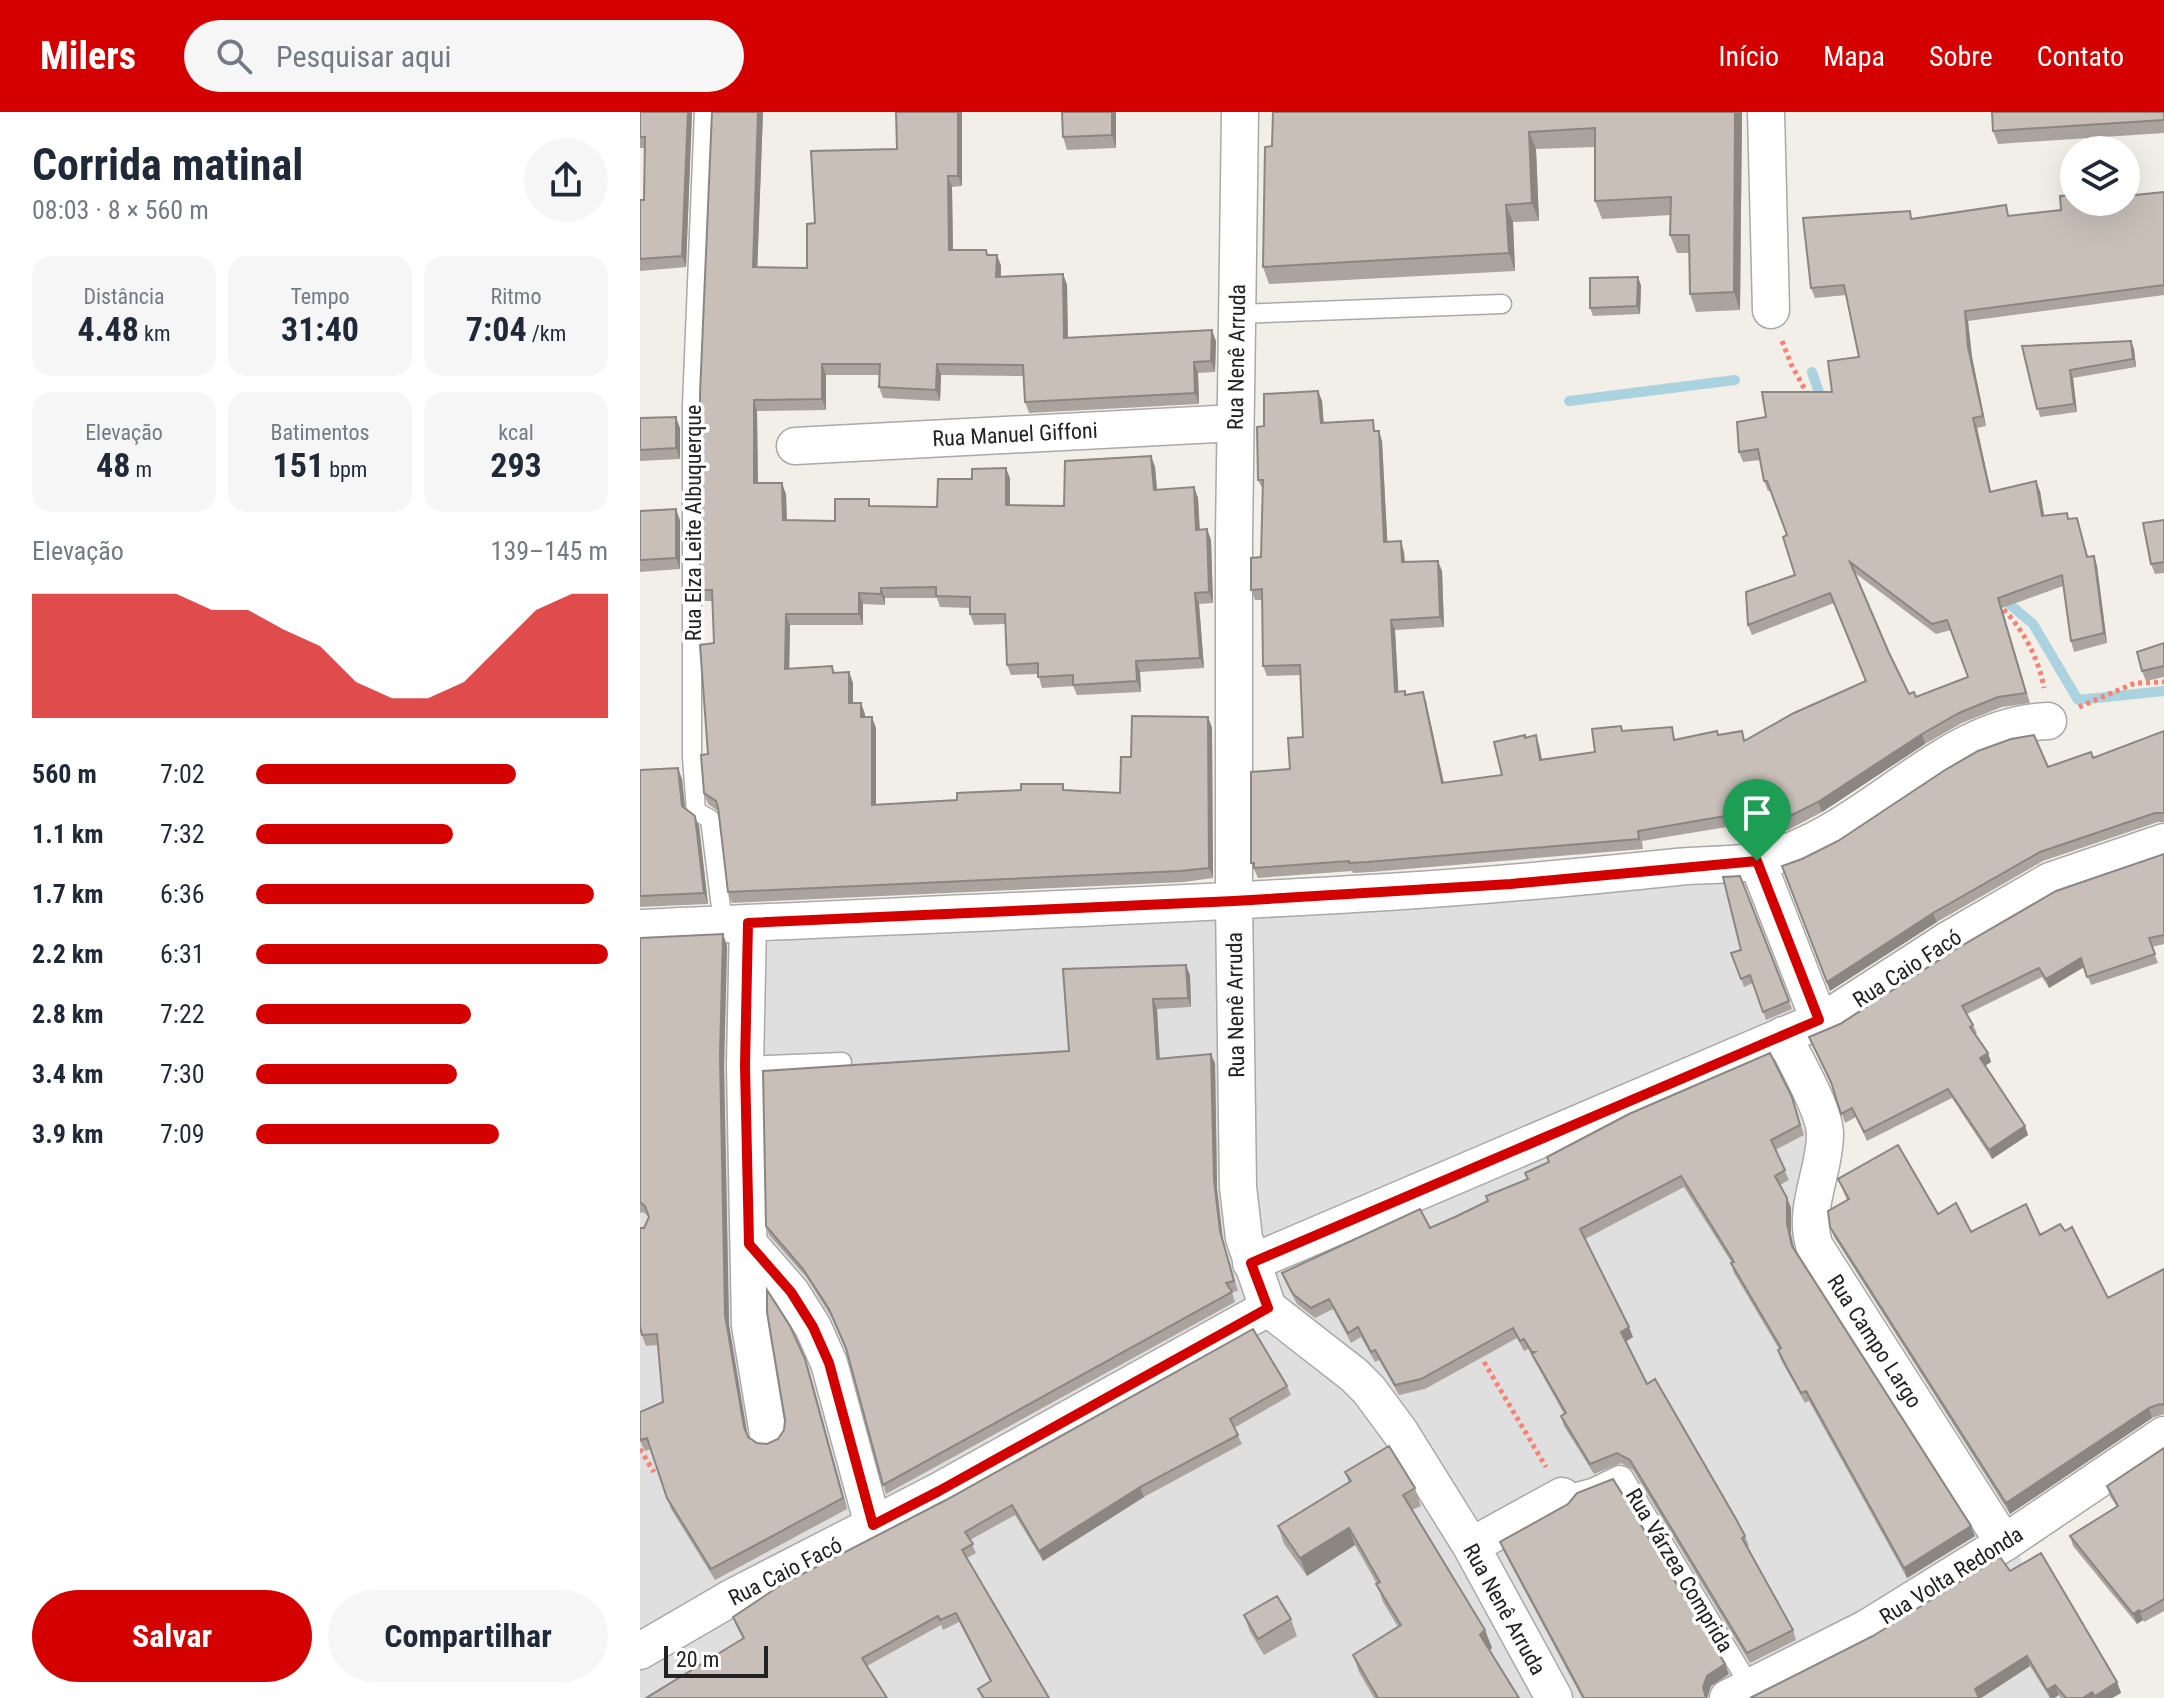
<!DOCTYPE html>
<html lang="pt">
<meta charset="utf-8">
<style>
body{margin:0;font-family:"Roboto Condensed",sans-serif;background:#f6f6f7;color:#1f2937;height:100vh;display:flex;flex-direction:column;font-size:30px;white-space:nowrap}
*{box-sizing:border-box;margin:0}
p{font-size:26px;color:#747a83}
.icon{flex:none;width:44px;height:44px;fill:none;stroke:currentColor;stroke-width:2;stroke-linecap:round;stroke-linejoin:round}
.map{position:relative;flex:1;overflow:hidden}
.drawer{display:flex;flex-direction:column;background:#fff;width:640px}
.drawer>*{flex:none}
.fabs{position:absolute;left:1420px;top:24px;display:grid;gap:16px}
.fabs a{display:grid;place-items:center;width:80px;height:80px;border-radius:50%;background:#fff;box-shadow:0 8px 32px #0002;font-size:40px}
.scale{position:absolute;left:24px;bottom:20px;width:104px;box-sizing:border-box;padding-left:8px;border:4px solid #222;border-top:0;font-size:22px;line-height:28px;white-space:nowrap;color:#222;-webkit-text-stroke:6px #fff;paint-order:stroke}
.pin{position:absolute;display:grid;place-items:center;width:68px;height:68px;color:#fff;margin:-82px -34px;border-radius:50% 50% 50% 0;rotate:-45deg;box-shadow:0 0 8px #0007}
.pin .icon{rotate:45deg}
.round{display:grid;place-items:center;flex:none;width:84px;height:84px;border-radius:42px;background:#f6f6f7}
.summary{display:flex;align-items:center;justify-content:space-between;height:136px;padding:0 32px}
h1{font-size:44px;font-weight:700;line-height:60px}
.stats{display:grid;grid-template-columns:repeat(3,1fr);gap:12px;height:136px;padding:8px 32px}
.stats div{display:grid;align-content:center;border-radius:20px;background:#f6f6f7;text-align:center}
.stats b{font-size:34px;font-weight:700}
.stats small{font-size:22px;font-weight:400}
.stats p{font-size:22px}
.chart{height:224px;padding:16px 32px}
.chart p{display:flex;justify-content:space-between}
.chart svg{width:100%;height:144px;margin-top:8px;fill:#d40000;opacity:.7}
.primary-button{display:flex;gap:16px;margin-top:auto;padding:16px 32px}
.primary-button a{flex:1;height:92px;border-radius:48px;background:#d40000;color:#fff;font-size:32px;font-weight:700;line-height:92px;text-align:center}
.primary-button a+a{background:#f6f6f7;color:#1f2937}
ul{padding:0 32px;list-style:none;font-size:26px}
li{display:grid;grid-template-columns:128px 96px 1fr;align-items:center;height:60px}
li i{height:20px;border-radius:10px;background:#d40000}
header{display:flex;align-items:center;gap:48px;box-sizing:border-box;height:112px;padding:0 40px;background:#d40000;color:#fff}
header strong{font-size:38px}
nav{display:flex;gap:44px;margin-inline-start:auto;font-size:28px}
.search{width:560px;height:72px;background:#f6f6f7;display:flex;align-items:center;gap:20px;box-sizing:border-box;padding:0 28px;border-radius:44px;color:#747a83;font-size:30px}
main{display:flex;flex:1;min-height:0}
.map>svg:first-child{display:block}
.residential{fill:#e0dfdf}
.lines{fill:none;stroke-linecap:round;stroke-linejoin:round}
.stream{stroke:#aad3df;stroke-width:10}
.service-casing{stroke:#a9a9a9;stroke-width:21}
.minor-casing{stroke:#a9a9a9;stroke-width:39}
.path{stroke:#fa8072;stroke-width:5;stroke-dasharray:4 4;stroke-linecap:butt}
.service{stroke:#fff;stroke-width:18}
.minor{stroke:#fff;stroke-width:36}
.wall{fill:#aba49e;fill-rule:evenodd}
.shaded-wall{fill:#8b8681}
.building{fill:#c7bfb8;stroke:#8b8681;stroke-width:2;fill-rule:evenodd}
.route-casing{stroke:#fff;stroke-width:16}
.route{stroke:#d40000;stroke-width:10}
.labels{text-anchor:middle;stroke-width:7;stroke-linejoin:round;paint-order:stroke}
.street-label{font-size:22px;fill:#222;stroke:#fff}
</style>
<header>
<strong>Milers</strong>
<div class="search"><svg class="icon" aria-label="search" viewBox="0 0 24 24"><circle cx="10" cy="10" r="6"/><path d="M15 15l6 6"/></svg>Pesquisar aqui</div>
<nav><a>Início</a><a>Mapa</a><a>Sobre</a><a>Contato</a></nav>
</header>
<main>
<section class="drawer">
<div class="summary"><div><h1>Corrida matinal</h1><p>08:03 · 8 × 560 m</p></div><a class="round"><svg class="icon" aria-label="share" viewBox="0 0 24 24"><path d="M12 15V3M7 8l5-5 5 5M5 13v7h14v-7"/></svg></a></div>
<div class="stats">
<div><p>Distância</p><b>4.48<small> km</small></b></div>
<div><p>Tempo</p><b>31:40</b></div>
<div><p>Ritmo</p><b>7:04<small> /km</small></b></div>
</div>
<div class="stats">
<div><p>Elevação</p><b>48<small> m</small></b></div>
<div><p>Batimentos</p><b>151<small> bpm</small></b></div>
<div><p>kcal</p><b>293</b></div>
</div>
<div class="chart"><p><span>Elevação</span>139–145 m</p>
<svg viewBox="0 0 160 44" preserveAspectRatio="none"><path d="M0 44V6L10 6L20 6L30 6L40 6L50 11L60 11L70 17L80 22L90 33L100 38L110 38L120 33L130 22L140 11L150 6L160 6V44z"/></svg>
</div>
<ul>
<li><b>560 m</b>7:02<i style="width:74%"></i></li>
<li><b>1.1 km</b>7:32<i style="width:56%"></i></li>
<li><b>1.7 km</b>6:36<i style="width:96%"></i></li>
<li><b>2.2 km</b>6:31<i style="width:100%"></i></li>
<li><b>2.8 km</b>7:22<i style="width:61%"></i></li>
<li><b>3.4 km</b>7:30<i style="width:57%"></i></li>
<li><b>3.9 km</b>7:09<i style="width:69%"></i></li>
</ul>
<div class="primary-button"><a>Salvar</a><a>Compartilhar</a></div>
</section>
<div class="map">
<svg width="1524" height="1586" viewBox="0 0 1524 1586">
<rect width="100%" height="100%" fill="#f2efe9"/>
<path class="residential" d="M1114 755 1196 1011 1183 1118 1464 1586H0V843L503 793Z"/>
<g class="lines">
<path class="stream" d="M1172 260 1183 292
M929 289 1095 268
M1362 486 1393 512 1438 588 1524 579"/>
<defs>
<path id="service" d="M64 0 52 293V645L56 699 70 707 83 812
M597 202 862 192
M105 954 202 950
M922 1384 952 1376 979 1363 983 1364 1110 1574"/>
<path id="minor" d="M600 0 594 425V789L598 1075 604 1126 628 1196 714 1263 729 1278 760 1320 831 1434 914 1586
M1126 0 1131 198
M155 334 595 311
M1117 749 1179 908
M108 811 105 954 110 1213 128 1322
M0 816C249 804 499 795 748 780 845 774 941 765 1037 755 1063 752 1091 754 1117 749 1223 728 1301 612 1408 609
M1143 923C1154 947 1185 998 1185 1022 1185 1060 1163 1095 1174 1133L1364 1431
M109 1132 151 1180 173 1215 189 1251 233 1413
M611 1151 1192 903 1308 828 1410 769 1524 730
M831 1434 922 1384
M0 1539 91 1486 299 1379 628 1196
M1088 1586 1227 1516 1364 1431 1524 1323"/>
</defs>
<use href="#service" class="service-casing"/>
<use href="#minor" class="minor-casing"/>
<path class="path" d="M1142 229 1151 252 1169 285
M1358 492C1381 513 1399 546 1404 576
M1439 595 1495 571 1524 570
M844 1250 906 1355
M0 1337 14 1360"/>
<use href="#service" class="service"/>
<use href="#minor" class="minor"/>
</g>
<path class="wall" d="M0 0H52L46 155 0 159V88H4L5 36H0Z
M123 0 117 155 167 156 175 111 257 37 256 0H322V74L312 75 313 138 357 143 361 154V165L423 162 427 173 428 226 576 229 575 260 558 261 559 292 389 301 385 290 384 264 301 263 300 289 243 286 239 275V263H186V298L117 299 118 371 146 382 147 408 195 409 231 394 297 395 370 366V393L424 394 511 344 515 355 517 378 554 375 558 386 560 418 567 417 571 428 573 491 559 492 564 556 500 560 501 580 437 583 433 574 402 576 398 562 371 563 367 553 365 512 334 513 330 502V496L300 495 297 486H245V493L223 492V513H150L149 557 192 554 195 561 209 560 213 571V591H221L225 605 236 616V693L317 688 425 678 480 681 491 645 568 605 572 616 573 766 544 770 92 791 88 780 78 699 68 692 64 681 68 642 74 531 72 489H64L60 478Z
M422 0H476V36L427 38 423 25Z
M1102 0 1100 198 1056 200 1050 182 1049 141H1037L1030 123 1031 103 962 107 955 89V35L896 37 899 109 873 110 875 159 629 172 623 155 632 34Z
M1524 0V21L1358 32 1353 19Z
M1524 80V183L1328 209 1332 245 1346 314 1337 316 1351 379H1400L1404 404 1429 407 1437 406 1448 444H1454L1457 454 1467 531 1434 540 1431 529 1423 474 1362 496 1390 591 1362 595 1322 611 1285 632 1182 700 1148 718 1112 728 1104 730 1099 713 1002 729 1003 737 731 760 713 761 712 759 618 766 611 751 663 625 660 563 627 564 623 554 622 488H615L611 478 621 445 623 378 618 368 624 314 678 279 682 289 684 311 737 319 742 329 747 430 764 440 765 450 802 459 804 515 755 518 758 579H765L766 583 783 580 786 590 804 671 862 663 886 626 899 633 902 647 955 640 983 619 1036 627 1078 623 1105 629 1226 569 1194 491 1112 523 1108 513 1155 463 1147 423 1131 379H1128L1124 369 1120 348 1103 350 1099 340 1126 305 1192 280 1219 245 1206 183 1175 186 1171 176 1273 106 1370 104 1421 98 1434 90ZM1215 461 1296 522 1311 518 1328 565 1276 585 1269 582 1249 541Z
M1001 173 1000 202 953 204 950 196Z
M1491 229 1494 237 1496 255 1433 266 1437 300 1400 305 1382 234Z
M0 306 40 316V347L0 349Z
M0 399 40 408V457L0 460Z
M1524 408V461L1515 462 1511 452Z
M1524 531V565L1506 569 1502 559Z
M1524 619V710H1518L1403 749 1297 810 1190 879 1142 754 1408 655 1453 646Z
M0 658 42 667 45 696 59 714 68 792 0 795Z
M1524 742V832L1512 835 1518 851 1451 873 1444 855 1409 876 1402 865 1327 902 1333 913 1337 921 1335 922 1348 941 1351 950 1345 954 1385 1014 1388 1023 1352 1047 1312 986 1227 1029 1216 1005 1205 1011 1193 977 1169 925 1200 912Z
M1100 764 1152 897 1126 908 1113 871 1104 875 1091 841 1101 838Z
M0 826 87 833 84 954 89 1213 107 1322 108 1325 117 1331 127 1332 138 1327 144 1318 165 1247 207 1397 75 1468 31 1397 11 1337 5 1339 0 1329V1300L23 1290 18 1233 6 1234 1 1221 0 1222V1116H4L9 1105 3 1100 0 1101Z
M550 863 551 895 517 897 520 946 575 951 577 1077 583 1129 598 1179 592 1180 595 1190 246 1382 207 1240 192 1206 167 1166 129 1123 126 1114 429 939Z
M1152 985 1164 1023 1135 1038 1149 1068 1140 1073 1147 1086 1151 1096V1123L1154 1137 1335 1424 1267 1466 1169 1289 1165 1291 1150 1264 1141 1248 1138 1238 1139 1237 1094 1161 1091 1151H1092L1044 1075 945 1127 993 1225 986 1230 1007 1272 1105 1424 1109 1434 1107 1435 1153 1518 1156 1528 1110 1551 993 1358 981 1351 954 1362 924 1314 921 1304 924 1302 888 1237 884 1239 877 1226 785 1277 759 1283 739 1248 735 1250 721 1225 711 1231 693 1197 675 1206 657 1192 646 1171 642 1161 790 1116 815 1105 848 1089 887 1067 909 1050 907 1045Z
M1198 1067 1298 1102 1331 1120 1400 1123 1468 1186 1524 1157V1302L1512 1306 1370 1402 1194 1125 1190 1115 1207 1088Z
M647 1274 651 1283 594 1316 602 1332 504 1385 403 1449 375 1403 330 1428 336 1441 327 1446 409 1586H342L338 1577 350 1569 319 1510 303 1518 301 1513 227 1554 103 1527 97 1515 93 1505Z
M1524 1336V1499L1504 1510 1503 1508 1497 1512 1433 1434 1430 1424 1477 1395 1470 1384 1467 1374Z
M705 1360 775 1376 781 1394 772 1398 845 1518 852 1536 849 1538 879 1586H734L719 1560 713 1543 758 1515 743 1490 737 1472 715 1433 667 1464 644 1432 638 1414 709 1371Z
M860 1430 1089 1562 1071 1574 1067 1586H942L864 1440Z
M1370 1459 1477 1570 1481 1581 1472 1586H1421L1419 1583 1414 1586H1410L1390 1554 1341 1586H1110Z
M604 1503 651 1507 657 1524 624 1543 610 1520Z"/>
<path class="shaded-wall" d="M48 0H52L46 155 42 144Z
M118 0H123L117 166 113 155Z
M318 0H322V74L318 64Z
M472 0H476V36L472 23Z
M1095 0H1102L1100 198 1094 180Z
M889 20 896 37 899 109 892 91Z
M308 64 312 75 313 149 309 138Z
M866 93 873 110 875 159 869 141Z
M357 143 361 154 360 176 356 165Z
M423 162 427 173 428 237 424 226Z
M998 165 1001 173 1000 202 997 194Z
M1325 199 1328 209 1332 245 1346 314 1343 304 1328 235Z
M572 218 576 229 575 260 571 249Z
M1491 229 1494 237 1496 255 1493 247Z
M554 250 558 261 559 292 555 281Z
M182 252 186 263V298L182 287Z
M297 252 301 263 300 289 296 278Z
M1430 258 1433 266 1437 300 1434 292Z
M678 279 682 289 684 321 681 311Z
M114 288 117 299 118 382 114 371Z
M36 305 40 316V347L36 336Z
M1333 306 1337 316 1353 390 1350 380Z
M739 319 742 329 748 440 744 430Z
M511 344 515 355 518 389 514 378Z
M366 356 370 366V404L366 393Z
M1396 369 1400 379 1406 414 1402 404Z
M142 371 146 382 147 418 143 408Z
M554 375 558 386 560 429 556 418Z
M36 397 40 408V457L36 446Z
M567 417 571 428 573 491 569 480Z
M761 429 764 440 765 460 762 450Z
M1454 444 1457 454 1467 531 1464 521Z
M798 449 802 459 804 515 800 505Z
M241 476 245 486V493L241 482Z
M219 481 223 492V513L219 502Z
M555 481 559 492 564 556 560 546Z
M146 502 150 513 149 568 145 557Z
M751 508 755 518 759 590 755 580Z
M496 549 500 560 501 580 497 569Z
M209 560 213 571V602L209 591Z
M783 580 786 590 806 681 802 671Z
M221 591 225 602V616L221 605Z
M232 605 236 616V704L232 693Z
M568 605 572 616 573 766 569 756Z
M1282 622 1285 632 1182 700 1178 690Z
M896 623 899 633 904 658 900 648Z
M38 656 42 667 46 705 42 694Z
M55 704 59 714 68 792 64 781Z
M1293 801 1297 810 1190 879 1187 870Z
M83 822 87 833 84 954 89 1213 108 1326 104 1315 85 1203 80 944Z
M1441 846 1444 855 1409 876 1406 867Z
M546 853 550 863 551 895 548 886Z
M513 887 517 897 520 956 517 947Z
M1348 941 1351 950 1343 955 1340 946Z
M571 942 575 951 577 1077 583 1129 598 1179 580 1119 574 1068Z
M1385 1014 1388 1023 1352 1047 1349 1038Z
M1147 1086 1151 1096V1123L1156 1144 1147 1112Z
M989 1215 993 1225 984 1230 981 1220Z
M165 1247 169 1258 207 1397 203 1386Z
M1509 1296 1512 1306 1370 1402 1366 1391Z
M500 1375 504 1385 403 1449 399 1439Z
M1331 1414 1335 1424 1267 1466 1264 1456Z
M709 1416 715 1433 667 1464 660 1446Z
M1499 1498 1503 1508 1497 1512 1493 1502Z
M845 1518 852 1536 847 1541 840 1523Z
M1387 1544 1390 1554 1341 1586H1339L1335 1577Z
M1085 1552 1089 1562 1071 1574 1067 1586H1066L1063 1575 1067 1564Z
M1477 1570 1481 1581 1472 1586H1455V1584Z
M1415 1573 1419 1583 1414 1586H1410L1407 1578Z
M1452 1580 1454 1586H1443Z"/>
<path class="building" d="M0 0H48L42 144 0 147V88H4L5 25H0Z
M72 0H118L113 155 167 156V112L175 111 171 39 257 37 256 0H318V64H308L309 138H346L347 143H357L356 165 423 162 424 226 572 218 571 249 554 250 555 281 385 290 383 253 297 252 296 278 239 275 240 252H182V287L114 288V371H142L143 408 195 409V387H229V394L297 395 298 367H332V357L366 356V393L424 394 425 349 511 344 514 378 554 375 556 418 567 417 569 480 555 481 560 546 496 549 497 569 433 573V563L398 565V551L367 553 365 502H330V485L296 484V475L241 476V482L219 481V502H146L145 557 192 554 193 561 209 560V591H221V605H232V693L317 688V681L381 678V672H423V678L480 681 481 645H491L492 604 568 605 569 756 540 759 88 780 78 695 76 689 64 681 61 643 68 642 60 533 74 531 72 478H60V282Z
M422 0H472V23L423 25Z
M633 0H1095L1094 180 1050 182 1049 123H1030L1031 85 955 89V16L889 20 892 91 866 93 869 141 623 155 625 35 632 34Z
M1352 0H1524V8L1353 19Z
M1524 80V173L1325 199 1328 235 1343 304 1333 306 1350 380 1396 369 1402 404 1427 401 1428 407 1437 406 1447 445 1454 444 1464 521 1431 529 1422 463 1358 486 1386 581 1358 585 1319 601 1282 622 1178 690 1144 707 1109 718 1100 720 1097 702 998 719 999 727 727 750 709 751V749L614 756V751H611V660L650 657 648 626 663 625 660 553 623 554 622 477 611 478V446L621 445 623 368H618L617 315 624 314V282L678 279 681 311 733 308 734 319H739L744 430 761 429 762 450 798 449 800 505 751 508 755 580 765 579V583L783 580 802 671 862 663 854 630 885 623V626L896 623 900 648 955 640 952 617 981 614 982 619 1032 615 1034 628 1077 619 1078 623 1102 619 1104 629 1154 601 1226 569 1190 481 1108 513 1106 480 1155 463 1143 425 1147 423 1127 369H1124L1118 337 1099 340 1097 310 1126 305 1122 280H1192L1188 249 1219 245 1204 173 1171 176 1163 106 1270 99 1271 107 1366 93 1368 104 1421 98 1420 84 1434 83V90H1486V84ZM1210 450 1292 512 1307 508 1328 565 1276 585 1274 580 1269 582 1249 541Z
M998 165 997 194 950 196V166Z
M1491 229 1493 247 1430 258 1434 292 1397 297 1382 234Z
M36 305V336L0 338V306Z
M36 397V446L0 448V399Z
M1524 408V450L1511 452 1503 411Z
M1524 531V554L1502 559 1497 540Z
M1524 619V701H1515L1400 740 1293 801 1187 870 1142 754 1162 747 1198 729 1305 658 1338 639 1371 627 1394 623 1408 655 1451 640 1453 646Z
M38 656 42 694 55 704 64 781 0 784V658Z
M1524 742V823L1509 826 1515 842 1447 865 1441 846 1406 867 1399 856 1322 894 1333 913 1330 915 1348 941 1340 946 1385 1014 1349 1038 1308 977 1224 1020 1212 996 1201 1002 1191 970 1169 925 1200 912 1316 837 1416 779Z
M1100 764 1149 889 1123 900 1110 863 1101 867 1091 841 1101 838 1083 765Z
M83 822 80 944 85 1203 104 1315 108 1325 117 1331 127 1332 138 1327 144 1318 145 1308 127 1200V1178L150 1214 165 1247 203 1386 71 1457 27 1386 7 1326 1 1328 0 1325V1300L23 1290 17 1222 2 1223 0 1214V1116H4L9 1105 5 1094 0 1090V826Z
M546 853 548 886 513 887 517 947 571 942 574 1068 580 1119 594 1169 586 1171 592 1180 243 1373 206 1236 189 1197 163 1157 126 1114 123 959 429 939 423 857Z
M1130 941 1152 985 1160 1013 1131 1028 1145 1058 1135 1064 1147 1086V1112L1152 1134 1331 1414 1264 1456 1166 1279 1161 1281 1146 1254 1138 1238 1141 1236 1091 1151 1094 1150 1041 1064 940 1117 989 1215 981 1220 1007 1272 1015 1267 1096 1407 1105 1424 1102 1426 1153 1518 1107 1541 990 1348 977 1341 950 1352 921 1304 926 1301 892 1242 895 1240H892L884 1227 880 1229 873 1216 781 1267 755 1273 735 1238 731 1240 718 1215 708 1221 689 1187 671 1196 653 1182 642 1161 780 1097 790 1116 815 1105 848 1089 846 1084 888 1067 885 1061 909 1050 907 1045 989 1002Z
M1258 1033 1298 1102 1316 1091 1331 1120 1386 1092 1400 1123 1420 1112 1425 1119 1432 1115 1468 1186 1524 1157V1293L1520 1292 1509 1296 1366 1391 1190 1115 1188 1099 1209 1087 1198 1067Z
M613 1217 647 1274 590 1307 598 1323 500 1375 399 1439 372 1393 325 1420 333 1432 322 1438 409 1586H344L338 1577 351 1569 316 1501 300 1508 298 1504 222 1546 247 1586H6L104 1526 93 1505 141 1473 306 1388Z
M749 1334 775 1376 763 1383 845 1518 840 1523 879 1586H738L713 1543 761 1513 736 1472 740 1470 709 1416 660 1446 638 1414 711 1369 705 1360Z
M1524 1336V1487L1501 1500 1499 1498 1493 1502 1430 1424 1478 1394 1467 1374Z
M973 1367 1085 1552 1067 1564 1063 1575 1066 1586H944L860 1430 928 1392 937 1381Z
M1401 1441 1477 1570 1455 1584 1452 1580 1443 1586H1426L1415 1573 1407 1578 1387 1544 1335 1577 1339 1586H1110L1233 1524 1360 1445 1370 1459Z
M637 1484 651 1507 618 1527 604 1503Z"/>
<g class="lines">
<defs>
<path id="route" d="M1117 749 1179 908 611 1151 628 1196 299 1379 233 1413 189 1251 173 1215 151 1180 109 1132 105 954 108 811 594 789 871 772Z"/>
</defs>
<use href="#route" class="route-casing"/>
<use href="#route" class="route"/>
</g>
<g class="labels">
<g class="street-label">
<text transform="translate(596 245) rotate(-89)" y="8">Rua Nenê Arruda</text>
<text transform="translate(375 322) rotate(-3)" y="8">Rua Manuel Giffoni</text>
<text transform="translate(53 411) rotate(-90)" y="8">Rua Elza Leite Albuquerque</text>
<text transform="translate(1267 856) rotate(-33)" y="8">Rua Caio Facó</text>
<text transform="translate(595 893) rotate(-91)" y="8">Rua Nenê Arruda</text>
<text transform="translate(1235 1229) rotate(57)" y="8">Rua Campo Largo</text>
<text transform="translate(1040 1458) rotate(59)" y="8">Rua Várzea Comprida</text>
<text transform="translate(145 1459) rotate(-27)" y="8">Rua Caio Facó</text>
<text transform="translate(1311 1463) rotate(-32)" y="8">Rua Volta Redonda</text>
<text transform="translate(865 1497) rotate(61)" y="8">Rua Nenê Arruda</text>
</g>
</g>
</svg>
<div class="fabs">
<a><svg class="icon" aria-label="layers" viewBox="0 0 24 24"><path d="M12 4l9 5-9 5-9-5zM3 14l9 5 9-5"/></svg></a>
</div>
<div class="scale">20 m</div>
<div class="pin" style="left:1117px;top:749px;background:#1e9e55"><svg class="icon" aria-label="arrive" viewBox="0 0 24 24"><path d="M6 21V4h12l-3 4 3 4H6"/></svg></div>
</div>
</main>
